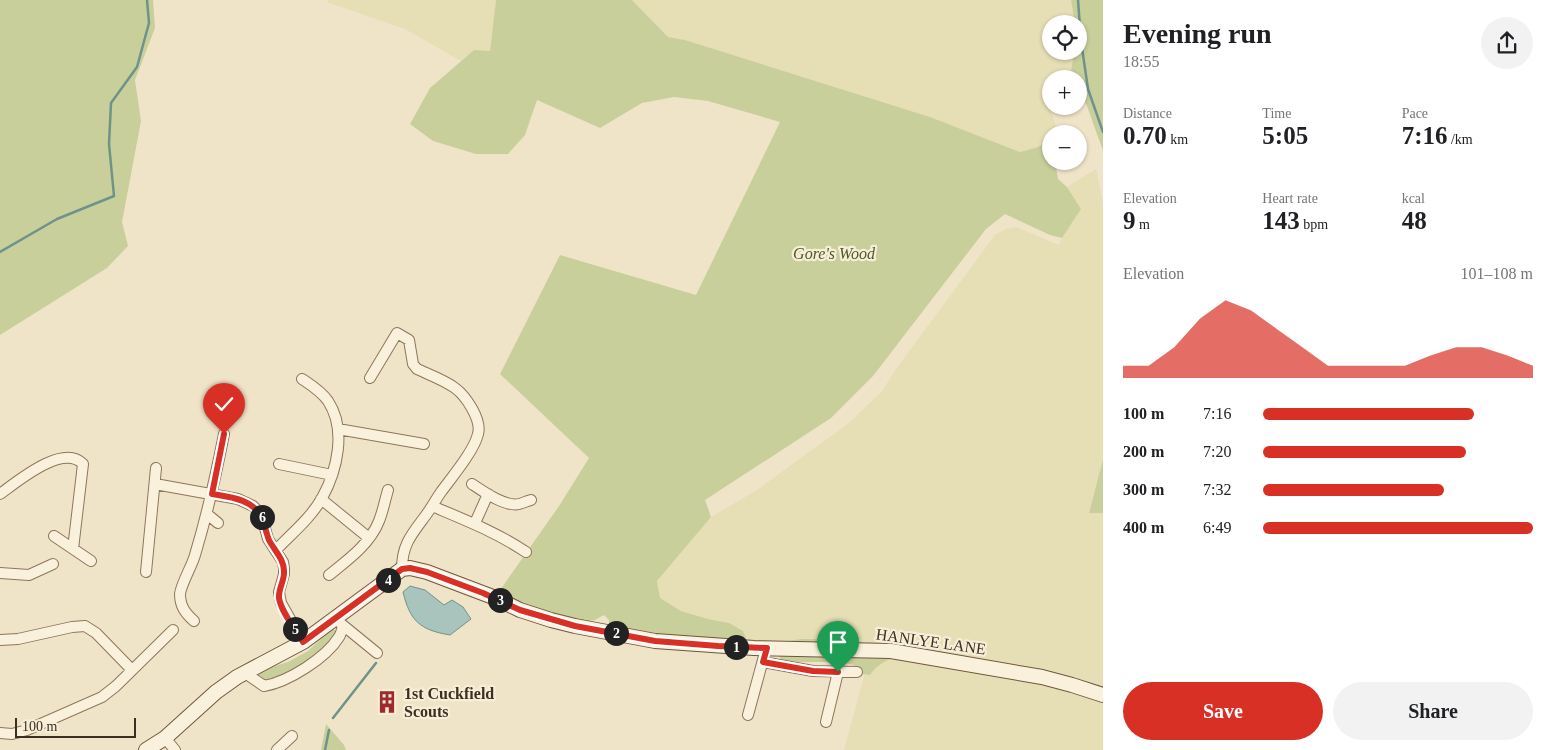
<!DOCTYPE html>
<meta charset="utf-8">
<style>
body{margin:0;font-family:"Times New Roman",serif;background:#f2f2f2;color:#202124;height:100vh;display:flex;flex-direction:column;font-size:19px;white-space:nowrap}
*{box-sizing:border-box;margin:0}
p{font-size:16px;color:#757577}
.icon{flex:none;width:28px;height:28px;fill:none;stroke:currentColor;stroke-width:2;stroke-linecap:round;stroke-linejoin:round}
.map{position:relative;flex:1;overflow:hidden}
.details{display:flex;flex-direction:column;background:#fff;width:450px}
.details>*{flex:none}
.tools{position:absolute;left:1042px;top:15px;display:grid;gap:10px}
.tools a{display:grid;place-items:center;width:45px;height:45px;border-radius:50%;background:#fff;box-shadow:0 1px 4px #0004;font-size:25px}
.scale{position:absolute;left:15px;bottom:12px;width:121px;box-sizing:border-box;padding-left:5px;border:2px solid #3d2e20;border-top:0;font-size:14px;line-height:18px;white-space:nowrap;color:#3d2e20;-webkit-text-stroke:4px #f7eed8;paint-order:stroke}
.pin{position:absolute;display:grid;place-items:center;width:42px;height:42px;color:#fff;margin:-51px -21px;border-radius:50% 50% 50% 0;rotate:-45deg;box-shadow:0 0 5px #0007}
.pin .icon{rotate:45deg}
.km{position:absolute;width:25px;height:25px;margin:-12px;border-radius:50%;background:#222;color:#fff;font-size:14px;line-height:25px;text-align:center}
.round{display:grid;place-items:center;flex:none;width:52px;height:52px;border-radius:26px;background:#f2f2f2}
.summary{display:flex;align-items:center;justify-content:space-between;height:85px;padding:0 20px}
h1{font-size:28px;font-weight:700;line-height:38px}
.figures{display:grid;grid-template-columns:repeat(3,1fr);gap:8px;height:85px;padding:5px 20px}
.figures div{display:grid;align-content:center}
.figures b{font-size:25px;font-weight:700}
.figures small{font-size:14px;font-weight:400}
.figures p{font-size:14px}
.chart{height:140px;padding:10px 20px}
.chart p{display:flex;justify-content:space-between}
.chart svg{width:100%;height:90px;margin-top:5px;fill:#d93025;opacity:.7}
.primary-button{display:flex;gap:10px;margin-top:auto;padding:10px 20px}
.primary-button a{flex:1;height:58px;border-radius:30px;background:#d93025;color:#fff;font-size:20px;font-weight:700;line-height:58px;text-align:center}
.primary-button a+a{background:#f2f2f2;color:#202124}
ul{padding:0 20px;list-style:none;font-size:16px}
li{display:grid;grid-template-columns:80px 60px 1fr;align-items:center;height:38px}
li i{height:12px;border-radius:6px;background:#d93025}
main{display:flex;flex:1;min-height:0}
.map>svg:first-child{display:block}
.farmland{fill:#e6deb5}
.green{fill:#c9cf9b}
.water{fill:#a9c4bc;stroke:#6f938a}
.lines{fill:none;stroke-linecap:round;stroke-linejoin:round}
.stream{stroke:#6f938a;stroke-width:2.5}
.street-casing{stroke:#8d765c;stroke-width:12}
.secondary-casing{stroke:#6f573f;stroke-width:16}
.street{stroke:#faf1dc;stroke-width:10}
.secondary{stroke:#faf1dc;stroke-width:14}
.route-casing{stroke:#fff;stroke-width:10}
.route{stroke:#d93025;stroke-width:6}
.labels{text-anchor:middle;stroke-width:4.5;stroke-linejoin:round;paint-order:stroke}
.park-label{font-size:16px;font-style:italic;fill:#4d5a26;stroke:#f7eed8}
.street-label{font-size:16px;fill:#3d2e20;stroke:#f7eed8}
.poi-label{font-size:16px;font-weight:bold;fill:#3d2e20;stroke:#f7eed8;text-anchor:start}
</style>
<main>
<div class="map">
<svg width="1103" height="750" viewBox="0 0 1103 750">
<rect width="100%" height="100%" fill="#f0e4c8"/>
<path class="farmland" d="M328 0H496L490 52 474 50 461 61 405 29 327 2Z
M632 0H1071L1075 24H1051V51H1074L1071 72 1060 79H1051V84L1045 88 1058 134H1051V139L1038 147 1020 152 930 117 685 40 668 37Z
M1096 169 1103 202V459L1089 513H1103V690L1018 666 748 643 729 623 708 619 681 611 660 598 657 581 711 517 757 490 849 423 882 391 896 369 995 235 1006 229 1016 227 1059 245 1062 238 1081 209 1067 187Z
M870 654 1014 676 1088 696 1103 702V750H844Z"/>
<path class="green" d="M0 0H153L155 28 135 80 141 121 122 222 128 246 107 268 0 335Z
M496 0H632L668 37 685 40 930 117 1020 152 1038 147 1051 139V161H1055L1058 179 1067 187 1081 209 1062 238 1050 235 1005 214 986 229 873 376 831 418 705 500 711 517 657 581 660 598 681 611 708 619 729 623 743 631 748 643 685 640 613 628 609 625V620L604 615 595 620 582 622 526 606 498 593 559 506 589 458 500 374 560 255 696 295 780 122 708 101 674 97 642 103 600 128 537 100 525 135 508 154H476L433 141 410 124 430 88 474 50 490 51Z
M1071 0H1103V151L1087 106 1079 88V79H1075L1071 72 1074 51H1079V24H1075Z
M1103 459V513H1089Z
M331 629 335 630 336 635 314 658 286 675 264 680 259 676V671L288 662 308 651Z
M801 639H829L846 641 891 654 893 658C883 662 876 666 870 675L862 674C861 672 858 668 857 667 844 658 799 665 781 660L778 652 783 642Z
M326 724 344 745 346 750H321Z"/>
<path class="water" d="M410 586 425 590 444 605 452 600 463 607 471 619 450 635C420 630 410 621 403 592Z"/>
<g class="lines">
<path class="stream" d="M1078 0 1081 41 1088 89 1103 132
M0 252 57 219 114 196 109 144 111 103 137 67 149 23 147 0
M333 718 376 663
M325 750 329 730"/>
<defs>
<path id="street" d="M370 378 397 333 409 340 413 364 417 369C430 375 444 380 455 388 466 396 482 420 478 434 474 451 452 477 441 492 436 499 432 507 426 515 412 534 402 544 402 569
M338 429 424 444
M279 464 332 475
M155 484 238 499 253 506 258 511 262 517 268 539 283 562 284 568V574L279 592 281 603 303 642
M472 484C484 492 505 507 519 504 523 503 527 501 531 500
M0 494C18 481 63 443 83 464L73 549
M321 499 369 538
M432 506C465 520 496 532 526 552
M207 514 218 523
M475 523 488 494
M54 536 91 561
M276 550C291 534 311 518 322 498 337 471 347 430 328 401 321 391 311 385 302 379
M146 572 156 468
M0 573 29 575 53 564
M329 575C348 560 370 544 379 521 383 511 385 500 388 490
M194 621C185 613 180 606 180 594 181 584 192 566 195 555 207 515 216 475 224 434
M339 622 377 653
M0 640 18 639 72 627 85 626 96 633 132 670
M763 662 813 671 857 672
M245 673 264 686C288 682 326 658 339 637 341 634 342 630 343 626
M748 715 764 656
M826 722 838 672
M0 733 12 734 27 730 102 697 116 686 173 630
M165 738 175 750
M277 750 292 736"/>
<path id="secondary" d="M146 750 165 738 216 692 237 677 303 642 402 569 410 568 427 572 493 597 520 610 551 620 575 626 655 641 754 648 891 651 1042 677 1072 685 1103 695"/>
</defs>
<use href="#street" class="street-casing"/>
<use href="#secondary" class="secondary-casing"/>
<use href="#street" class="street"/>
<use href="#secondary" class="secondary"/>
</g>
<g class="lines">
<defs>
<path id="route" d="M224 434 212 494C230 497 253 499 262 518 265 525 266 533 269 540 274 550 284 559 284 571 285 580 278 589 279 598 281 612 296 630 303 642L402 569 410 568 427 572 483 593 520 610 575 626 655 641 718 646 767 648 763 662 813 671 838 672"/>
</defs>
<use href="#route" class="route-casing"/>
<use href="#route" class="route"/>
</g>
<defs>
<symbol id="building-bare" viewBox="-9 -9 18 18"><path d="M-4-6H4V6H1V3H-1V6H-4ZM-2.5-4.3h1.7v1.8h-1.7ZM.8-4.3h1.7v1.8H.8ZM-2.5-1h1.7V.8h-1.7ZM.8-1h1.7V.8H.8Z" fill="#9e2a2b" stroke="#f7eed8" stroke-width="2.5" paint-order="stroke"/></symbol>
</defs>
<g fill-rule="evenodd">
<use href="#building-bare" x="371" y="686" width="32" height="32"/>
</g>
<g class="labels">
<g class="park-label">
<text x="834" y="259">Gore's Wood</text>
</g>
<g class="street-label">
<text transform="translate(931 641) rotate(8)" y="6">HANLYE LANE</text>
</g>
<g class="poi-label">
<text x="404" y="699">1st Cuckfield<tspan x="404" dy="18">Scouts</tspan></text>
</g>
</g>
</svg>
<div class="tools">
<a><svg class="icon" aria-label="locate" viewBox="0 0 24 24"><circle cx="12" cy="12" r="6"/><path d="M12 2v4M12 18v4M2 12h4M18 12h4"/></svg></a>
<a>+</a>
<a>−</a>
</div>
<div class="scale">100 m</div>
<div class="pin" style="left:838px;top:672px;background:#1e9e55"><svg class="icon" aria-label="arrive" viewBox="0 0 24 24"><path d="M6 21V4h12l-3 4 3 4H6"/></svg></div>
<div class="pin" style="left:224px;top:434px;background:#d93025"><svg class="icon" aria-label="check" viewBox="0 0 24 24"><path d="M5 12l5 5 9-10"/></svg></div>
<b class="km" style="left:736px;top:647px">1</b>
<b class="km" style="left:616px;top:633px">2</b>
<b class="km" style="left:500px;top:600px">3</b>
<b class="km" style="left:388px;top:580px">4</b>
<b class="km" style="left:295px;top:629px">5</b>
<b class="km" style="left:262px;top:517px">6</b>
</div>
<section class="details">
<div class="summary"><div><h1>Evening run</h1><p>18:55</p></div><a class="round"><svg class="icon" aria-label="share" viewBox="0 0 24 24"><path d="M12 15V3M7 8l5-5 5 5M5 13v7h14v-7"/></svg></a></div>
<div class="figures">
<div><p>Distance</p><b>0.70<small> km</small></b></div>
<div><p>Time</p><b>5:05</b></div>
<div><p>Pace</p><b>7:16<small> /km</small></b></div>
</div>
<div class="figures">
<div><p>Elevation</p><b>9<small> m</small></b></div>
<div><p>Heart rate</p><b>143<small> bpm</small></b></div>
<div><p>kcal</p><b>48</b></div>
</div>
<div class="chart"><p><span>Elevation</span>101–108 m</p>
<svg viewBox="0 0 160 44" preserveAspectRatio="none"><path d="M0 44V38L10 38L20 29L30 15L40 6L50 11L60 20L70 29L80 38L90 38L100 38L110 38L120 33L130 29L140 29L150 33L160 38V44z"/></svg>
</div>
<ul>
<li><b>100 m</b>7:16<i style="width:78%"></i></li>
<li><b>200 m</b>7:20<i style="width:75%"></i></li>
<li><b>300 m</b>7:32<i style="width:67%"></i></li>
<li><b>400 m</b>6:49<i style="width:100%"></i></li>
</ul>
<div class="primary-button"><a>Save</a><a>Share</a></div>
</section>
</main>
